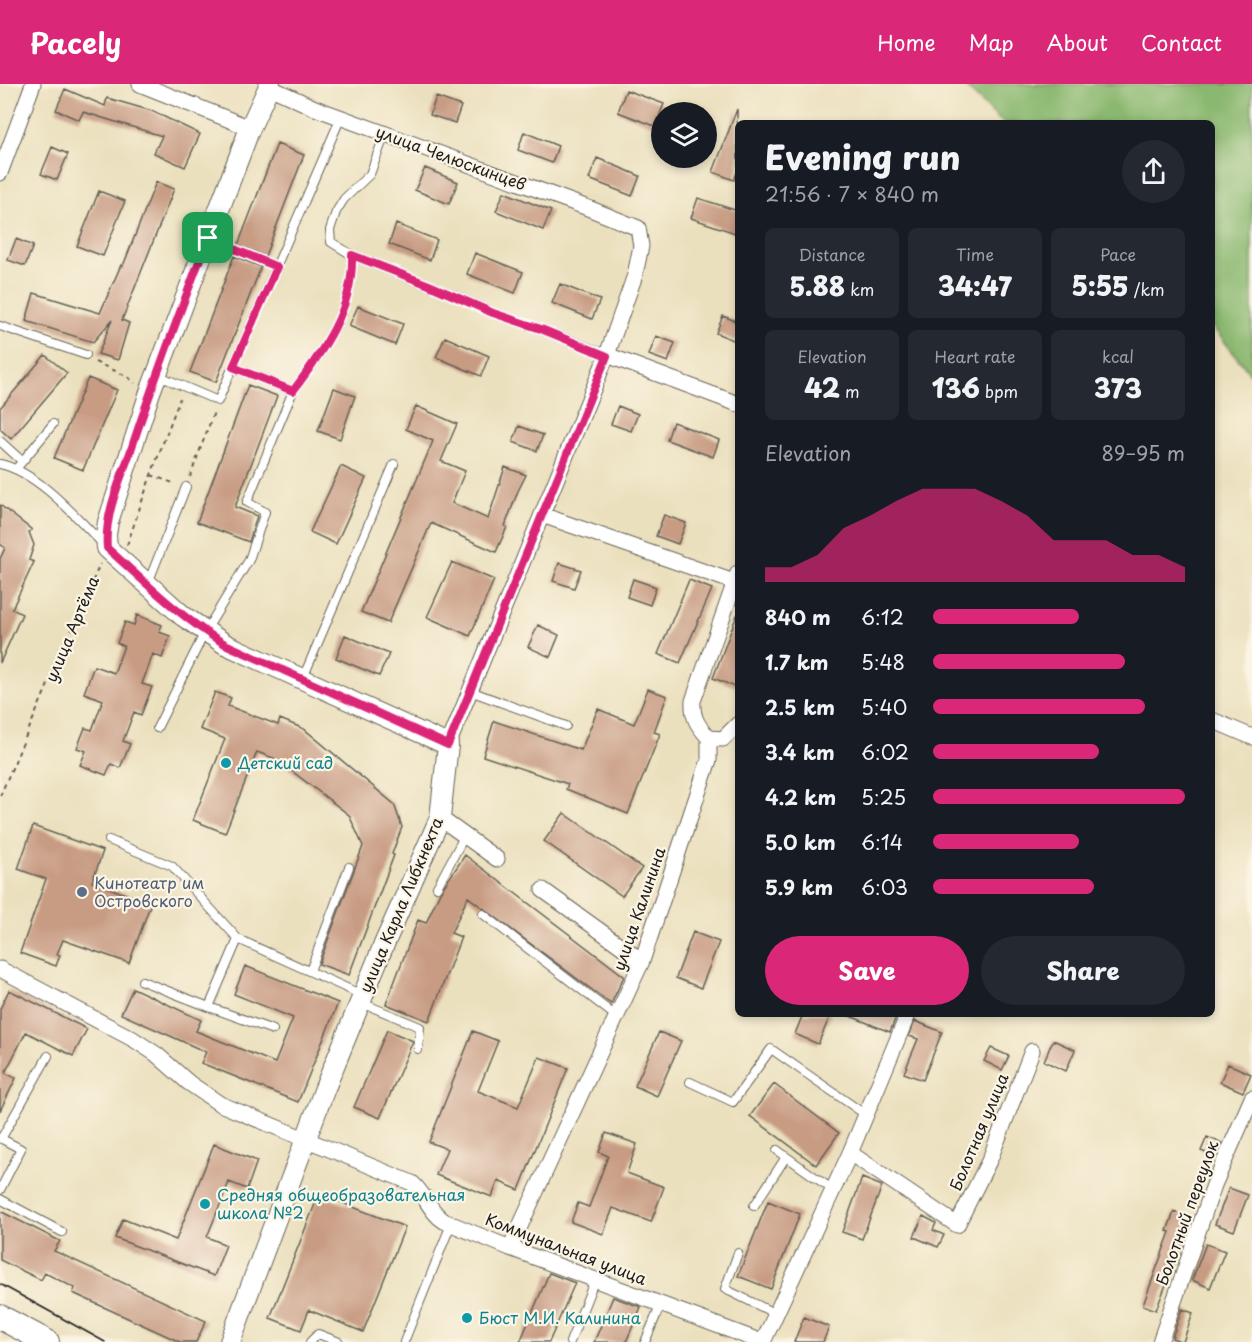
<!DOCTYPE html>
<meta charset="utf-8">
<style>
body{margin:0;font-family:"Playpen Sans",sans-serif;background:#242831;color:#f1f3f6;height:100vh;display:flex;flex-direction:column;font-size:22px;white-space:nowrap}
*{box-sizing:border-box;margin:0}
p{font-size:20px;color:#9ea1a6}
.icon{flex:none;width:33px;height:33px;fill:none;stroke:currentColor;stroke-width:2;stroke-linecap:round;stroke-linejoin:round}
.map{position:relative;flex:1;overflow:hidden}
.drawer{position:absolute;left:735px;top:36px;width:480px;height:897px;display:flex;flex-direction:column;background:#171b24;border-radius:9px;box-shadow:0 3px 9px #0003}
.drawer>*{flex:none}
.tools{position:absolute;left:651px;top:18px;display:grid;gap:12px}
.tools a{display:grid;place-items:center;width:66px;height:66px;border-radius:50%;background:#171b24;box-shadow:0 3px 9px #0003;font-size:30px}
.pin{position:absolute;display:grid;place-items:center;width:51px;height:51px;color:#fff;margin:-26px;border-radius:12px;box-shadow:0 3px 9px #0006}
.round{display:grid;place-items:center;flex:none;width:63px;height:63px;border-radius:32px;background:#242831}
.overview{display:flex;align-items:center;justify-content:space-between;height:102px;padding:0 30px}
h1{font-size:33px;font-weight:800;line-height:45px}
.metrics{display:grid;grid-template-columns:repeat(3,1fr);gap:9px;height:102px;padding:6px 30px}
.metrics div{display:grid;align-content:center;border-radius:9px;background:#242831;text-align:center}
.metrics b{font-size:26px;font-weight:800}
.metrics small{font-size:16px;font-weight:400}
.metrics p{font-size:16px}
.chart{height:168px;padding:12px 30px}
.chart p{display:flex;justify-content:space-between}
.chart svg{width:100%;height:108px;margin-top:6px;fill:#db2777;opacity:.7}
.button{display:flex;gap:12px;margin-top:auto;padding:12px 30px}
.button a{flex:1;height:69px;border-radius:36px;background:#db2777;color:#fff;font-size:24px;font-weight:800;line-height:69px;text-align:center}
.button a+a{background:#242831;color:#f1f3f6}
ul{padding:0 30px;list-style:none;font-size:20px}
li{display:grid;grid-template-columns:96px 72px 1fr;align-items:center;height:45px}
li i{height:15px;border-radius:8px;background:#db2777}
header{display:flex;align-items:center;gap:36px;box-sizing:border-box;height:84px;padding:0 30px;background:#db2777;color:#fff}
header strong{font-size:28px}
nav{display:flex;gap:33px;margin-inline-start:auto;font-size:21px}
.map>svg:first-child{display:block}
.forest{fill:#8ab870;stroke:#536a46;stroke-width:1.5}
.building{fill:#c89b83}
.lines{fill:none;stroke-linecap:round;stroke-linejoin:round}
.service-casing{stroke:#646155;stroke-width:10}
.minor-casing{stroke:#646155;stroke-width:17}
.tertiary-casing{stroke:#646155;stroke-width:22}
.primary-casing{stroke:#646155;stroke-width:26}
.path{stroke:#646155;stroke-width:2;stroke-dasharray:4.5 4.5;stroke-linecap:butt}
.service{stroke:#fff;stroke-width:8}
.minor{stroke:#fff;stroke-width:15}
.tertiary{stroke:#fff;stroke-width:20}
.primary{stroke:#fff;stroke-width:24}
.tram{stroke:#1c1c1c;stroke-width:1.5}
.route-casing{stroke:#fff;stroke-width:12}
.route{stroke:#db2777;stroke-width:8}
.culture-dot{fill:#0f9aa8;stroke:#fcf5e5;stroke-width:2}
.service-dot{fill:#5c6f8a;stroke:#fcf5e5;stroke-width:2}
.labels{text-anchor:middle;stroke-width:4.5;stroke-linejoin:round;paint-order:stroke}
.street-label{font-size:16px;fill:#1c1c1c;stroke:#fcf5e5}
.culture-label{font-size:16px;fill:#0d838f;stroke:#fcf5e5;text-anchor:start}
.service-label{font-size:16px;fill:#4e5e75;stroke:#fcf5e5;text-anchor:start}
</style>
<header>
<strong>Pacely</strong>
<nav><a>Home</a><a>Map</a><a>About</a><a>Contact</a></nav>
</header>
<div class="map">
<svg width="1252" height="1258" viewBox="0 0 1252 1258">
<rect width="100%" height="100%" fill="#fcf5e5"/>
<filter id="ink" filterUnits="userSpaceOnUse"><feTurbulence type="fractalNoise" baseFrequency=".0167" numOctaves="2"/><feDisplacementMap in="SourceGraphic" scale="12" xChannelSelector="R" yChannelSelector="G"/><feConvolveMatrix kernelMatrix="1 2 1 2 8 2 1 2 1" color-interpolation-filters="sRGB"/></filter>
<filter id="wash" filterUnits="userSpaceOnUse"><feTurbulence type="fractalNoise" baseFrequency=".008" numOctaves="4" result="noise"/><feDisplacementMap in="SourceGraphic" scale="24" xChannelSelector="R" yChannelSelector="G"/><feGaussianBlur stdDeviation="1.35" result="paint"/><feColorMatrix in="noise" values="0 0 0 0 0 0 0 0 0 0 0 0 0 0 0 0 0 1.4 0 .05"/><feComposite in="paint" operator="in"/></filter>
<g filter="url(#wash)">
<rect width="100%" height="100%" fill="#ebe0be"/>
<path class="forest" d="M963 0H1252V292L1212 242V39H1003Z"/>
<g id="blocks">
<path class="building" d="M65 5 105 22 107 14 152 27 200 50 185 83 154 69 162 52 83 28 79 36 56 26Z
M626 6 664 20 655 42 618 28Z
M436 13 461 22 455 39 430 31Z
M737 25 738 86 734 96 713 88Z
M524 48 558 62 552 79 518 66Z
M277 60 304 71 265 172 238 161Z
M52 63 68 70 57 96 41 90Z
M597 74 640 92 632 112 589 95Z
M425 84 458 98 449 120 415 106Z
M156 98 174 105 122 236 129 239 118 276 98 270 112 236 93 258 26 237 34 209 100 229 121 181 123 182Z
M99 107 125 117 103 172 77 162Z
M504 108 551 127 543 146 496 127Z
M698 114 738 127V150L691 134Z
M396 140 437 156 430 176 389 160Z
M16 155 33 162 25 182 8 176Z
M475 169 523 188 515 209 467 190Z
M234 172 261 183 216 298 190 288Z
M560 200 600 216 592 235 552 219Z
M358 222 403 240 395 261 349 242Z
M723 232 738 238V258L716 249Z
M656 252 675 259 668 278 649 271Z
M445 253 489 272 481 292 436 273Z
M45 271 67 289 11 355 0 345V324Z
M88 294 117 306 83 386 54 374Z
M248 301 277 312 235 423 257 432 249 458 197 438Z
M334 304 355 312 340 355 318 347Z
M416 322 457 340 441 377 465 387 452 419 488 435 505 383 526 391 518 407 505 442 507 443 496 468 431 439 388 539 361 528 433 357 406 345Z
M618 322 638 330 631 347 611 340Z
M673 338 719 356 713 373 667 356Z
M519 342 543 351 537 367 513 358Z
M341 382 366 394 336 460 310 448Z
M0 421 32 446 29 448 34 461 29 476 34 478 12 525 22 530 0 579V475L5 464 0 460Z
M664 431 686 439 678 460 656 452Z
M452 478 494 496 470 552 427 533Z
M559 479 581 486 574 504 553 497Z
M633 495 656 503 650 521 627 513Z
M689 496 712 505 680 579 658 570Z
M137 531 162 541 159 548 170 552 162 574 153 570 142 600 152 603 141 631 134 628 123 657 130 660 120 684 111 680 106 691 80 681 86 667 77 664 85 644 92 646 103 616 84 609 94 582 114 589 124 562 117 559 125 538 134 541Z
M737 531H738V604L713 594Z
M538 541 559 551 550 573 528 563Z
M345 551 389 570 379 592 336 574Z
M648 605 667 612 654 648 660 650 628 730 566 705 568 700 483 672 494 637 581 666 598 625 634 640Z
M215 608 231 614 228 622 278 641 280 635 304 645 394 720 402 743 392 770 394 771 349 891 319 880 363 762 349 731 276 675 257 668 225 749 193 736 225 655 200 645Z
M564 729 642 784 622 812 544 757Z
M33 742 103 767 92 798 151 819 129 879 63 856 57 870 60 871 56 882 20 869 46 795 18 785Z
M465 771 624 892 611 920 468 813 451 849 461 853 429 937 386 920 418 836 426 839 440 808Z
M693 848 719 858 701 904 676 894Z
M245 882 338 919 298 1018 201 979 206 968 121 930 133 904 201 936 196 947 275 979 293 934 234 910Z
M9 906 87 945 73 972 26 948 5 989 16 994 0 1027V925Z
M803 930H831L818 960 795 950Z
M845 930H897L890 948Z
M915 937 942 948 923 996 904 989 918 955 909 952Z
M387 946 413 957 380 1034 354 1023Z
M473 947 498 957 478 1007 518 1023 539 973 568 984 519 1106 498 1097 492 1113 436 1091 447 1065 429 1058Z
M659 948 681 957 657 1012 635 1002Z
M1053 956 1075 966 1066 987 1044 977Z
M991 964 1009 972 1002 986 984 977Z
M1228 980 1251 990 1243 1008 1220 998Z
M774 1000 839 1049 816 1081 750 1032Z
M606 1049 637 1060 627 1089 664 1103 651 1138 613 1124 603 1150 571 1138 578 1119 589 1123 608 1072 599 1068Z
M1207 1053 1222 1059 1216 1073 1201 1067Z
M214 1060 257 1077 247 1105 229 1098 207 1153 226 1161 214 1192 115 1154 123 1135 176 1156Z
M862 1094 882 1102 862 1155 842 1148Z
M1229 1104 1248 1111 1234 1147 1215 1140Z
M319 1110 405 1143 363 1248 309 1226 301 1246 270 1234Z
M768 1117 800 1130 771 1205 738 1192Z
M0 1127 60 1157 54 1167 206 1237 196 1258H180L73 1209 75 1204 45 1189 41 1196 0 1176Z
M1174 1128 1192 1135 1156 1226 1143 1221 1170 1148 1167 1147Z
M923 1132 936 1139 933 1146 944 1151 938 1163 914 1153Z
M1206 1160 1225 1167 1210 1204 1192 1196Z
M549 1189 575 1199 549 1258H520Z
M613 1213 641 1223 626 1258H594Z
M1182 1225 1193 1229 1183 1258 1172 1254Z
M804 1233 829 1243 823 1258H794Z"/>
</g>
</g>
<g filter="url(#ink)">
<use href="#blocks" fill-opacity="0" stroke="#646155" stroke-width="1.5"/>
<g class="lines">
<defs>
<path id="service" d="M385 50 370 90 344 115 336 128 330 146 331 158 352 171 456 212 493 229 541 245 607 271
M209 155 277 183
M0 242 86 271
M157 291 218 317 341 33
M293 307C323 267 354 224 352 171
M0 357 22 377
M0 380C38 388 77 434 104 461
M16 385 53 340
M148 499 186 403
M303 594 394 380
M470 607 566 642
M157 644 205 548 249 476 265 428 247 418 293 307 233 283
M109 756 172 782 238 855
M437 803 465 751
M483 830 617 933
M310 887 349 783
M142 897 209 923 238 855 362 911
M362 919 420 943 418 965
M209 923 273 946
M690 998 733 1018 771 965 866 1031
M0 1054 21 1065 0 1106
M1 1055 48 972
M777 1066 833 1106
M0 1115 62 1148
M754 1122 786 1073
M738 1169 725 1205 776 1230
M310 1258 318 1250 339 1258
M404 1258 451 1140
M570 1258 595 1195
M645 1258 661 1220"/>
<path id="minor" d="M140 0 250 44
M269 3 315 24 588 124 638 144 641 162 635 191 607 271 448 661
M0 89 33 0
M607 271 738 320
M542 431 734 498
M1212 636 1252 653
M709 654 723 655 738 640
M440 734 497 775
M543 806 642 877
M0 885 133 955 156 970 189 999 220 1020 412 1099C425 1110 430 1128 444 1137L510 1164 762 1258
M850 1069 957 1141 990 1075 1032 967
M510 1164 642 877 709 676V654C698 642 692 634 693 617L738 489
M763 1258 850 1069 908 930
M1160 1258 1214 1101 1252 1014"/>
<path id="tertiary" d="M230 1258 325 1004 385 858 440 734 448 661 225 560 183 532 107 464 106 451 108 438 150 308 250 44 270 0"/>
<path id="primary" d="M0 1233 47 1258"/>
</defs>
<use href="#service" class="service-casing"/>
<use href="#minor" class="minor-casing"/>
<use href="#tertiary" class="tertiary-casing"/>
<use href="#primary" class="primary-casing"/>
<path class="path" d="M95 278 127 292 135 299
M151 391 176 400
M190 393 214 328
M127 461 151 391 180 314
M0 712 100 480"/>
<use href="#service" class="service"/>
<use href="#minor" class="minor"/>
<use href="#tertiary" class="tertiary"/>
<use href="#primary" class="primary"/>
<path class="tram" d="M0 1200 105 1258"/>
</g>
</g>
<g class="lines" filter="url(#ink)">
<defs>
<path id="route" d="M208 154 277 183 233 283 293 307C323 267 354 224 352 171L429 201 493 229 541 245 607 272 448 661 225 560C181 534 145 498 107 464 104 431 120 397 131 366 154 295 181 225 208 154Z"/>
</defs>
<use href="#route" class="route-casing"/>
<use href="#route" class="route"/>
</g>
<g class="culture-dot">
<circle cx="226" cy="679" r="6"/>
<circle cx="205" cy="1120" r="6"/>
<circle cx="467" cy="1234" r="6"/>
</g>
<circle class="service-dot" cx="82" cy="808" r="6"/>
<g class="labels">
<g class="street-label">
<text transform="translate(451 74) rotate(20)" y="6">улица Челюскинцев</text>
<text transform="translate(72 545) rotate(-67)" y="6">улица Артёма</text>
<text transform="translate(401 821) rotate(-67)" y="6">улица Карла Либкнехта</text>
<text transform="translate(639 825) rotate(-71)" y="6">улица Калинина</text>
<text transform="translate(979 1048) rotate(-67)" y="6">Болотная улица</text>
<text transform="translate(1187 1129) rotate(-70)" y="6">Болотный переулок</text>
<text transform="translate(566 1165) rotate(21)" y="6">Коммунальная улица</text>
</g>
<g class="culture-label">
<text x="238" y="685">Детский сад</text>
<text x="217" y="1117">Средняя общеобразовательная<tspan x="217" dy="18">школа №2</tspan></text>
<text x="479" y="1240">Бюст М.И. Калинина</text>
</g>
<g class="service-label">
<text x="94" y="805">Кинотеатр им<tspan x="94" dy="18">Островского</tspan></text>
</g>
</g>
</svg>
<div class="tools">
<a><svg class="icon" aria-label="layers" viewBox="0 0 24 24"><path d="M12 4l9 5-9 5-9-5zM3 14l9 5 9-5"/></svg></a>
</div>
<div class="pin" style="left:208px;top:154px;background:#1e9e55"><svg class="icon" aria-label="arrive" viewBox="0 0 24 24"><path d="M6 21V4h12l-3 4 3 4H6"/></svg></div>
<section class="drawer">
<div class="overview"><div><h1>Evening run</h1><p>21:56 · 7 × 840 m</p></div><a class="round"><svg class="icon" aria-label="share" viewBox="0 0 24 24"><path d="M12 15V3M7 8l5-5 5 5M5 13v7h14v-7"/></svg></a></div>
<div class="metrics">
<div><p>Distance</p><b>5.88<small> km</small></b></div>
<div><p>Time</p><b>34:47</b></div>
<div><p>Pace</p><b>5:55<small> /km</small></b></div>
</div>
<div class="metrics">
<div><p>Elevation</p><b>42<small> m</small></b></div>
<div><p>Heart rate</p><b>136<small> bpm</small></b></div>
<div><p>kcal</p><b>373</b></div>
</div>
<div class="chart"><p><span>Elevation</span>89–95 m</p>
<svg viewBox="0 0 160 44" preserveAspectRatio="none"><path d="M0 44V38L10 38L20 33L30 22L40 17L50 11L60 6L70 6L80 6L90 11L100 17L110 27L120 27L130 27L140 33L150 33L160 38V44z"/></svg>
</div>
<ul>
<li><b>840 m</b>6:12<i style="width:58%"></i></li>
<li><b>1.7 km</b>5:48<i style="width:76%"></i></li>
<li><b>2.5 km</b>5:40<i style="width:84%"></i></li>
<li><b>3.4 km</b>6:02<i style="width:66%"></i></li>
<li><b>4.2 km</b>5:25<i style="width:100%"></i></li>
<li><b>5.0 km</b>6:14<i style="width:58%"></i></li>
<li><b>5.9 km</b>6:03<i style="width:64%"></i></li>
</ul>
<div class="button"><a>Save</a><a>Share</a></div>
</section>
</div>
